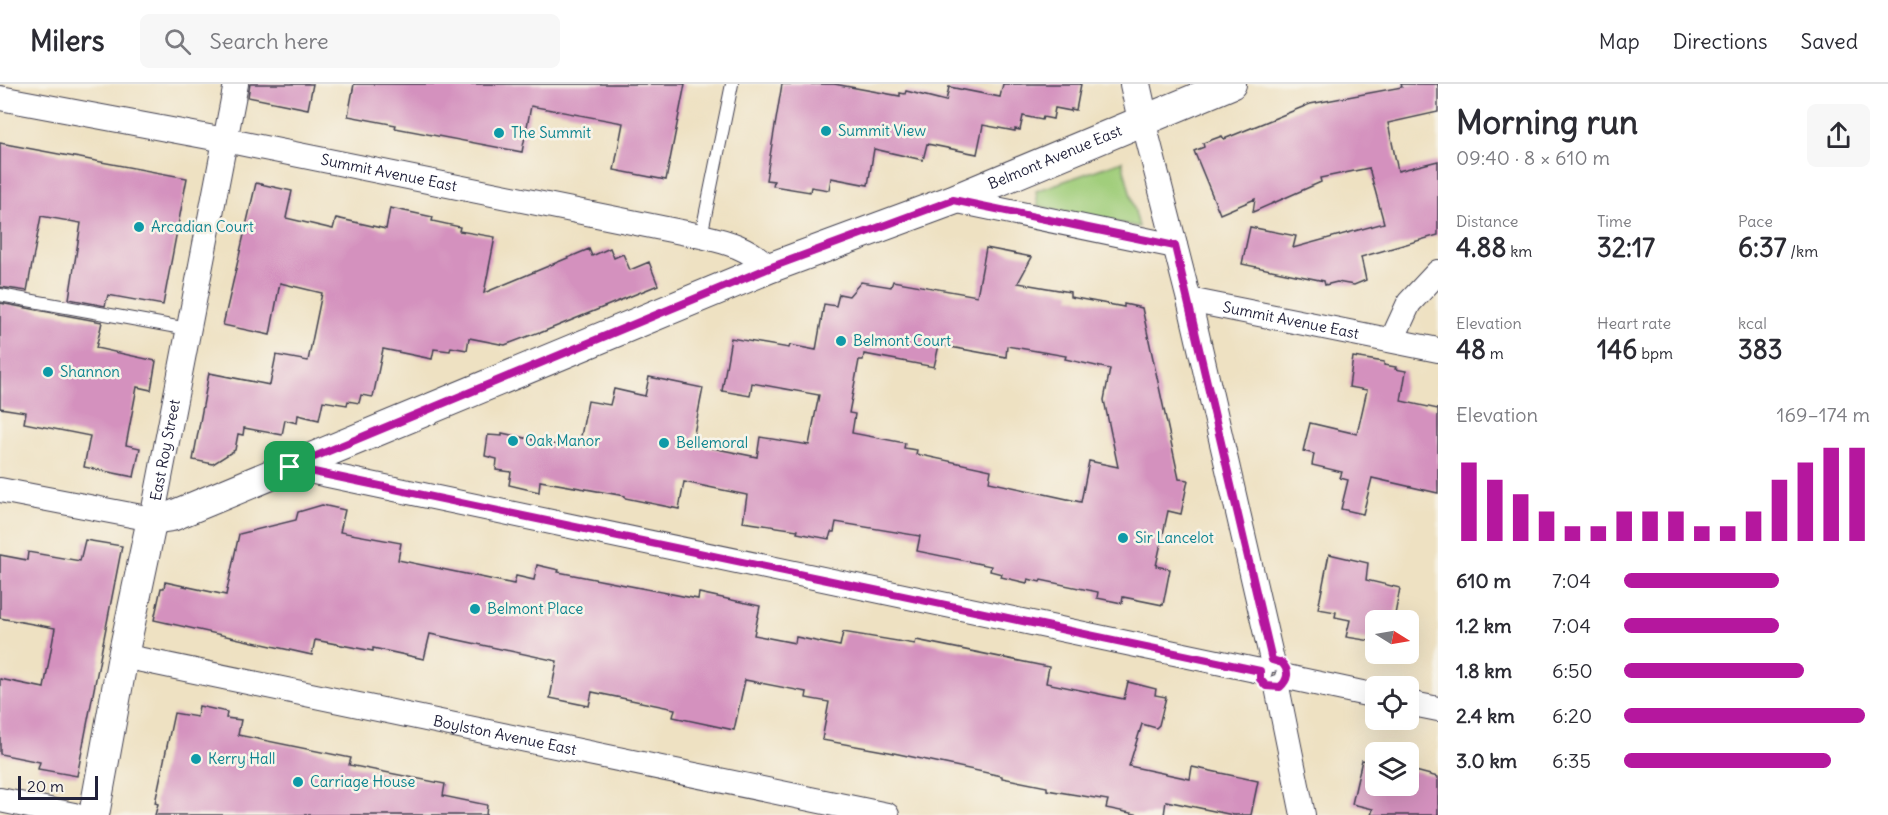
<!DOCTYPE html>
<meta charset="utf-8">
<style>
body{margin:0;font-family:Delius,sans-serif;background:#f7f7f7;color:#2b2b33;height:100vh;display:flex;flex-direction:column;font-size:22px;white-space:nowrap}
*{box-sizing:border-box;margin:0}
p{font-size:20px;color:#7c7c81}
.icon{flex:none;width:33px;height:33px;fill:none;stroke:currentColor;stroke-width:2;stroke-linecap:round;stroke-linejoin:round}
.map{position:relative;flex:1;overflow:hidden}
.details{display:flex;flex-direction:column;background:#fff;width:450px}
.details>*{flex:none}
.needle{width:39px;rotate:101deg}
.tools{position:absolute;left:1365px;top:526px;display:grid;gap:12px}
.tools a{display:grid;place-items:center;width:54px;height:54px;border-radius:9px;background:#fff;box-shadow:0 6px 24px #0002;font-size:30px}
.scale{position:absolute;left:18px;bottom:15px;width:80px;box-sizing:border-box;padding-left:6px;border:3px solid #22223b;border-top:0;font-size:16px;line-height:21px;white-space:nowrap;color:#22223b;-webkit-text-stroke:4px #f7f3e8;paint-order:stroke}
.pin{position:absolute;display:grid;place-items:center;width:51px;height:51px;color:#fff;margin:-26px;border-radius:12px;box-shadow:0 3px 9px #0006}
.round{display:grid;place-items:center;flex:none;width:63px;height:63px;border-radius:9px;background:#f7f7f7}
.headline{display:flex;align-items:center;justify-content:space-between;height:102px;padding:0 18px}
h1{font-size:33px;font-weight:800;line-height:45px}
.metrics{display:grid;grid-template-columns:repeat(3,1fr);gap:9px;height:102px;padding:6px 18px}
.metrics div{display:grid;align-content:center}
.metrics b{font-size:26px;font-weight:800}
.metrics small{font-size:16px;font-weight:400}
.metrics p{font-size:16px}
.chart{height:168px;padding:12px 18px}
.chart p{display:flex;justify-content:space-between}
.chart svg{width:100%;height:108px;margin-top:6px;stroke:#b5179e;stroke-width:6}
ul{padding:0 18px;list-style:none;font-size:20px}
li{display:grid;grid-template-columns:96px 72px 1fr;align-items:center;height:45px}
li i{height:15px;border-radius:8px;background:#b5179e}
header{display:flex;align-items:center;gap:36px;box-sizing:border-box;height:84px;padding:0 30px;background:#fff;border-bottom:2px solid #e1e1e2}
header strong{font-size:28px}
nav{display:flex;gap:33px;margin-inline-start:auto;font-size:21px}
.search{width:420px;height:54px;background:#f7f7f7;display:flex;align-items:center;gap:15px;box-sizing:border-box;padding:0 21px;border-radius:9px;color:#7c7c81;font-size:22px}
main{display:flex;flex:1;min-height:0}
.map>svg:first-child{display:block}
.green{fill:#a1ce7b;stroke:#62785b;stroke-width:1.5}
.building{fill:#d491be;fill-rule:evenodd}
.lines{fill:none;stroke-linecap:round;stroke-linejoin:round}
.service-casing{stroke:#413f4f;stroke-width:14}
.minor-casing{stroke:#413f4f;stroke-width:26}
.tertiary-casing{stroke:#413f4f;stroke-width:32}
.service{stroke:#fff;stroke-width:12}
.minor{stroke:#fff;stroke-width:24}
.tertiary{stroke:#fff;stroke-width:30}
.route-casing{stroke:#fff;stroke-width:12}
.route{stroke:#b5179e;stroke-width:8}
.culture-dot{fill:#0f9aa8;stroke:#f7f3e8;stroke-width:2}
.labels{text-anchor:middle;stroke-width:5;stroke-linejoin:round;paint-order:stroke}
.culture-label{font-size:15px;fill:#0d838f;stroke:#f7f3e8;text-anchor:start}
.street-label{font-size:15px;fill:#22223b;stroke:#f7f3e8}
</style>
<header>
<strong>Milers</strong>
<div class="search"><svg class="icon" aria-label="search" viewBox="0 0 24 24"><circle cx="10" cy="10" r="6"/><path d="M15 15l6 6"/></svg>Search here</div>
<nav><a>Map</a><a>Directions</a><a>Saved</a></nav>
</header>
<main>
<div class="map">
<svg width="1438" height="731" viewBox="0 0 1438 731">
<rect width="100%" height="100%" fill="#f7f3e8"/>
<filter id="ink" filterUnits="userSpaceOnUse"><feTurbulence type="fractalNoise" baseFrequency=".0167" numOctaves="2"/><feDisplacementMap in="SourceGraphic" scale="12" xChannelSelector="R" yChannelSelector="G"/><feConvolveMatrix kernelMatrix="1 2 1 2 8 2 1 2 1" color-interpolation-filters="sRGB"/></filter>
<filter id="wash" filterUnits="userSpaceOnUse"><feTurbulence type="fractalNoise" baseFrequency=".008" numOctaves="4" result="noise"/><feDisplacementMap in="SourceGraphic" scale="24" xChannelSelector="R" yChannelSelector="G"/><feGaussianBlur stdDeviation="1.35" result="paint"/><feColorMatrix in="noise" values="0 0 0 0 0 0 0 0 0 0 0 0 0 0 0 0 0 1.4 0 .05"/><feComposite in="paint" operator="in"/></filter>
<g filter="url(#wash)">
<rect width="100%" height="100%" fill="#eee1c2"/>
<path class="green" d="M1122 77 1139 143 1038 122 1036 107Z"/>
<g id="blocks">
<path class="building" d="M250 0H313L308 25 248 13Z
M354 0H685L666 96 614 86 623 39 531 22 522 68 395 44 396 41 348 32Z
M782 0H834L900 12V9L905 10 906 7 946 17 949 3 1000 13 1003 0H1081L1076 26 1071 25V27L1055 24 1053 35 1043 33 1042 36 1023 32 1020 46 1015 45V47L983 41 977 70 927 60 923 76 874 65 868 101 831 94 829 106 811 103 810 108 773 102 774 97 766 96Z
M1401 0H1438V28L1388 39 1398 87 1438 77V151L1361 173 1366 196 1354 201 1337 198 1325 201 1324 197 1242 180 1250 143 1296 152 1293 164 1384 139 1369 84 1320 94 1321 98 1253 128 1255 115 1220 130 1194 67 1204 63 1203 59 1222 52 1224 55 1310 20 1402 3Z
M0 59 187 94 163 221 108 211 105 222 69 215 81 139 41 132 27 207 0 203Z
M256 99 292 107 286 134 333 145 336 134 386 145 390 124 433 133 432 137 460 143 459 147 495 153 484 209 589 165 592 172 610 164 614 174 623 170 630 186 649 178 658 201 540 249 539 248 505 261 469 254 467 266 451 263 450 267 434 265 432 275 383 265 373 313 361 311 359 319 348 317 347 321 323 317 319 336 298 331 297 339 285 336 282 351 244 344 243 351 238 350 235 366 213 380 193 376 209 289 270 301 276 271 308 277 322 209 280 199 270 251 223 241Z
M986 164 1032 173 1018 199 1070 208V213L1124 223V220L1142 224 1179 395 1188 396 1181 430 1168 427 1156 482 1170 485 1163 521 1123 513 1122 519 1097 514 1098 508 1041 496 1040 498 1028 495 1027 499 1001 493 1002 490 990 487 991 482 917 467 920 452 836 438 834 448H831L829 455 797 449 798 446 743 438 747 411 684 398 679 425 625 414V412L540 397 539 408 509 401 511 388 496 386 497 375 485 372 488 351 502 352V349L557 361 558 358 579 362 588 317 610 321 614 305 645 312 649 293 703 304 692 360 757 373 760 353 809 361 819 311 752 299 750 312 722 307 731 254 789 264 790 261 816 266 824 220 836 222 839 210 849 212 861 198 891 203 893 197 977 212ZM939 261 1006 273 1007 262 1066 272 1065 275 1110 285 1104 316 1118 383 1089 377 1081 418 989 398 991 386 916 370 917 366 904 364 905 359 852 349 855 330 849 329 859 276H863L864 270 934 283Z
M0 219 102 238 96 264 156 277 151 306 137 303 126 361 140 364 134 393 84 383 90 352 24 339 26 328 0 324Z
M1353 273 1384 278V281L1396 283 1395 285 1406 287 1401 317 1438 325V409L1372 394 1363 430 1341 425 1348 396 1340 394 1342 388 1312 381 1314 370 1303 367 1310 339 1357 350 1367 306 1349 303Z
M322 421 345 426 340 448 401 459 398 476 514 500 516 492 534 496 537 481 559 486 558 488 698 515 699 509 760 522 754 551 795 559 796 553 840 562 843 548 915 560 916 556 1049 583 1046 599 1124 615 1128 598 1156 605 1155 611 1166 613 1159 641 1156 644 1142 640 1129 682 1190 695 1192 683 1258 697 1251 731H1233L1166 717 1164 731H1140L1106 724 1108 716 1047 706V703L1002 694V692L889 668 822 656 829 618 806 614 807 608 745 596 734 646 673 633 675 625 592 608 589 622 550 614 557 577 430 550 424 575 373 564V567L315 556 312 571 154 536 161 504H164L165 498 226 511 239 450 296 436 298 428Z
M85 456 122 462 77 692 38 685 40 678 0 670V595L44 604 55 544 0 534V471L27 476 28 468 80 477Z
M1329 470 1368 479 1366 496 1400 504 1394 536 1375 534 1371 557 1346 553 1350 536 1335 533 1336 528 1318 525Z
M199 622 227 628 226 634 241 636 238 651 351 674 349 681 445 700 443 712 487 721 486 731H155L158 720 155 719 174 629 197 633Z
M1362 676 1376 679V702H1408V685L1438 693V731H1371L1373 725 1352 720Z"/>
</g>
</g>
<g filter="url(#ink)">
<use href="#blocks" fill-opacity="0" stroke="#413f4f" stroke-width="1.5"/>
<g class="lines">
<defs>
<path id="service" d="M701 152 732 0
M0 211 188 245"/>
<g id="minor">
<path id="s1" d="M0 14 225 56 701 152C728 158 750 164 769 184"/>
<path d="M1143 36 1189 216 1272 576"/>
<path d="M953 116 1175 162"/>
<path id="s2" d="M1189 216 1438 266"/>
<path d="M1392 256 1409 219 1438 188"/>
<path d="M290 383 1260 587"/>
<path id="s3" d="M0 406 152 435 236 0"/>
<path id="s4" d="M123 572 887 731"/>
<path d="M1287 593 1376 612"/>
<path d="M1277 603 1303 731"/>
<path d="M1408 619 1438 625"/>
<path d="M0 716 74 731"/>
</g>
<g id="tertiary">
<path d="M1135 0 1143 36"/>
<path id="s5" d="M94 731 123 572 152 435 172 432 769 184 953 116 1231 0"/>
</g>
</defs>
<use href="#service" class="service-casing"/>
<use href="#minor" class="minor-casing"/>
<use href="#tertiary" class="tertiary-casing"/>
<use href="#service" class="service"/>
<use href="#minor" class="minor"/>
<use href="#tertiary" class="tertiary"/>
</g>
</g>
<g class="lines" filter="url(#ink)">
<defs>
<path id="route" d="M953 116 1175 162 1272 576 1282 579C1290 587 1288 596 1280 603L1266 602 1260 595V587L290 383 769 184Z"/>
</defs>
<use href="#route" class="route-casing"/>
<use href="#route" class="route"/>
</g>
<g class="culture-dot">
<circle cx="826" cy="47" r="6"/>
<circle cx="499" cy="49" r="6"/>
<circle cx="139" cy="143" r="6"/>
<circle cx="841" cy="257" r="6"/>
<circle cx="48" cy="288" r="6"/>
<circle cx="513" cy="357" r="6"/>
<circle cx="664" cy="359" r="6"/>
<circle cx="1123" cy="454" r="6"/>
<circle cx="475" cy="525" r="6"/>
<circle cx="196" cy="675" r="6"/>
<circle cx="298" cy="698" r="6"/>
</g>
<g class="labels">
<g class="culture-label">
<text x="838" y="52">Summit View</text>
<text x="511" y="54">The Summit</text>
<text x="151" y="148">Arcadian Court</text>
<text x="853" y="262">Belmont Court</text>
<text x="60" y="293">Shannon</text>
<text x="525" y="362">Oak Manor</text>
<text x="676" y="364">Bellemoral</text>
<text x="1135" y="459">Sir Lancelot</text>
<text x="487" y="530">Belmont Place</text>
<text x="208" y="680">Kerry Hall</text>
<text x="310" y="703">Carriage House</text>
</g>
<g class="street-label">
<text dy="5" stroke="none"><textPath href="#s5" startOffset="1275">Belmont Avenue East</textPath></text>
<text dy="5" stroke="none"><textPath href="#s1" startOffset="396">Summit Avenue East</textPath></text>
<text dy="5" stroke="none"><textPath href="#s2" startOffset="104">Summit Avenue East</textPath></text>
<text dy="5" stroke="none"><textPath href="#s3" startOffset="225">East Roy Street</textPath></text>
<text dy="5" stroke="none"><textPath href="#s4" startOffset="390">Boylston Avenue East</textPath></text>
</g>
</g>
</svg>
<div class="tools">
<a><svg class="needle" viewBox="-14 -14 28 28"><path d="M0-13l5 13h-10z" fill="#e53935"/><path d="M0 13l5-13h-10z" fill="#7c7c81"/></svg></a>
<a><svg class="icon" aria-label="locate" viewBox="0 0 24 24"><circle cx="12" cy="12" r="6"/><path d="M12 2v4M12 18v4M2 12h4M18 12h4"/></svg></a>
<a><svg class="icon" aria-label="layers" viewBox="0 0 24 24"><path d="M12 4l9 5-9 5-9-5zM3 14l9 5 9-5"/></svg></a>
</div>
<div class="scale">20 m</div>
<div class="pin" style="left:290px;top:383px;background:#1e9e55"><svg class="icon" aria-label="arrive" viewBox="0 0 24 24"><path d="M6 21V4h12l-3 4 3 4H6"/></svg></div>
</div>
<section class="details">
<div class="headline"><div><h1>Morning run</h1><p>09:40 · 8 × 610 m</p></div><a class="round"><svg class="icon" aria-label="share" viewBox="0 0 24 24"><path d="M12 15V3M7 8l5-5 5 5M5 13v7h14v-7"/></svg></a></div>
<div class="metrics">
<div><p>Distance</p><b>4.88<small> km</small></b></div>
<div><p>Time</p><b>32:17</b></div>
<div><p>Pace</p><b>6:37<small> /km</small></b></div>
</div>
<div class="metrics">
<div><p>Elevation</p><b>48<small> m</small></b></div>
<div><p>Heart rate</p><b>146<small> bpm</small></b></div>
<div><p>kcal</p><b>383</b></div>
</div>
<div class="chart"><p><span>Elevation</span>169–174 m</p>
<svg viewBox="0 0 160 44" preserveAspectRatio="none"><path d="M5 44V12M15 44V19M25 44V25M35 44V32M45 44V38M55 44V38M65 44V32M75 44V32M85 44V32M95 44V38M105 44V38M115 44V32M125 44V19M135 44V12M145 44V6M155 44V6"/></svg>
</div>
<ul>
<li><b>610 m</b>7:04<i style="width:63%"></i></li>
<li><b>1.2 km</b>7:04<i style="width:63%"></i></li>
<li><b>1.8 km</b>6:50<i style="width:73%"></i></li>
<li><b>2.4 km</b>6:20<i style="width:98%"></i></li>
<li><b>3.0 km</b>6:35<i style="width:84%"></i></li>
</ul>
</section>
</main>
